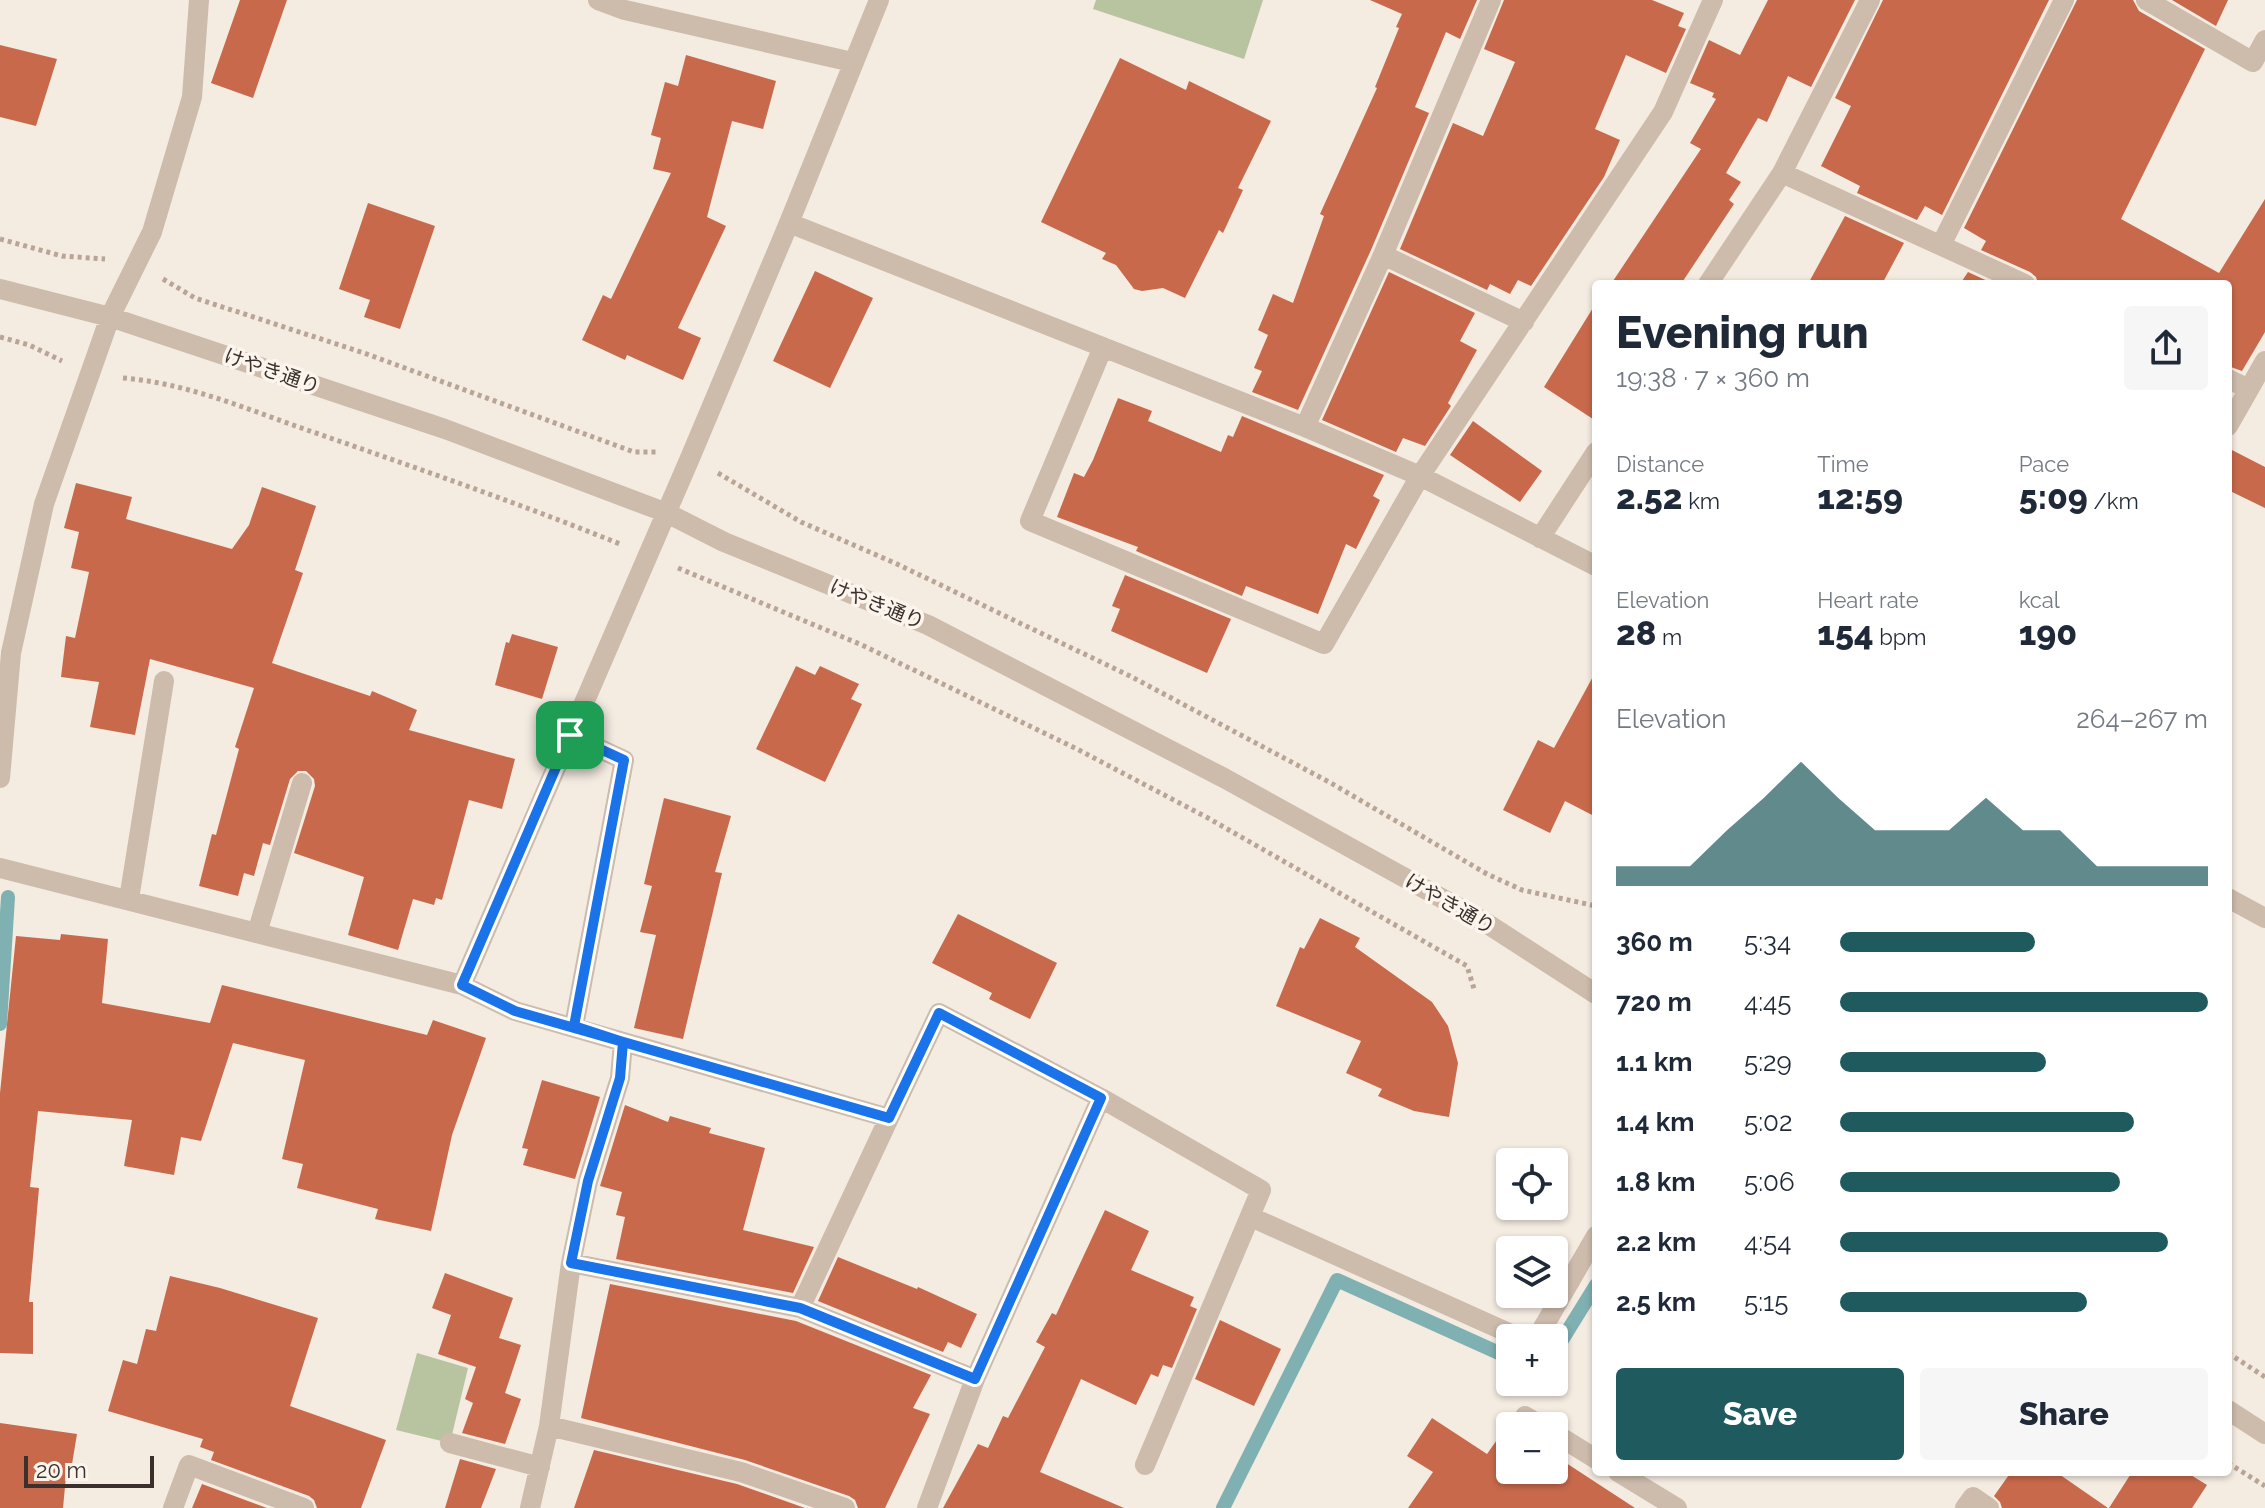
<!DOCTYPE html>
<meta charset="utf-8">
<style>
body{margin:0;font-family:Raleway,"Noto Sans JP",sans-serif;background:#f6f6f7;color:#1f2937;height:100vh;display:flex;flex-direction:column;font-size:30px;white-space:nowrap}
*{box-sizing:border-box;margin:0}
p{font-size:26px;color:#747a83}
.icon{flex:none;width:44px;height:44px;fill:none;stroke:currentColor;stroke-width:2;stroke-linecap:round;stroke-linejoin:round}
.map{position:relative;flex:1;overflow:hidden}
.side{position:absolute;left:1592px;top:280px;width:640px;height:1196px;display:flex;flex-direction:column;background:#fff;border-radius:8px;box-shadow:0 2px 6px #0004}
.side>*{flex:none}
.fabs{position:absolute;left:1496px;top:1148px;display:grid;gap:16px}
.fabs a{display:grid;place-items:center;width:72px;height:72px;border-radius:8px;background:#fff;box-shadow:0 2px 6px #0004;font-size:40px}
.scale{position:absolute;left:24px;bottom:20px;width:130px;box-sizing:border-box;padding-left:8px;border:4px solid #3b302b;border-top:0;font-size:22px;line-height:28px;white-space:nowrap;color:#3b302b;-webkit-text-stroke:6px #fbf5ee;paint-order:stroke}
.pin{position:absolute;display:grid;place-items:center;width:68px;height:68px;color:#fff;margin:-34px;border-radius:16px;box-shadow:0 4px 12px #0006}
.round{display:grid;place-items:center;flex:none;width:84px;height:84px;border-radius:8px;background:#f6f6f7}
.head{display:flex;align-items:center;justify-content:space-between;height:136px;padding:0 24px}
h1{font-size:44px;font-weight:800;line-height:60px}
.metrics{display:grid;grid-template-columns:repeat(3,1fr);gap:12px;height:136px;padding:8px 24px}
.metrics div{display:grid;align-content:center}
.metrics b{font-size:34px;font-weight:800}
.metrics small{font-size:22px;font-weight:400}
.metrics p{font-size:22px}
.chart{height:224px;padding:16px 24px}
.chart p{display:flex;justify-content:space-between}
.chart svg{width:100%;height:144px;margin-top:8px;fill:#1f5a5e;opacity:.7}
.primary-button{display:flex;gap:16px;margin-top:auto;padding:16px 24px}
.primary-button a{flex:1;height:92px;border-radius:8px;background:#1f5a5e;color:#fff;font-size:32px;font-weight:800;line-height:92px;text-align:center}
.primary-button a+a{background:#f6f6f7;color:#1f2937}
ul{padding:0 24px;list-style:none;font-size:26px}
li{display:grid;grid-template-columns:128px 96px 1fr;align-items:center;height:60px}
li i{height:20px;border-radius:10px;background:#1f5a5e}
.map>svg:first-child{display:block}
.green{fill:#b8c4a0}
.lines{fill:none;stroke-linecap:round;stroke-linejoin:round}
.stream{stroke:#7fb0b2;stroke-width:14}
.building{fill:#c8694b}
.path{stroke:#b9a596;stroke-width:5;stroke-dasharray:4 4;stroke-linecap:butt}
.minor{stroke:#cdbbac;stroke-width:20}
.route-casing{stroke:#fff;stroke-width:16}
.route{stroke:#1a73e8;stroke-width:10}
.labels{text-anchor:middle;stroke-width:7;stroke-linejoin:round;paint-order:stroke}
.street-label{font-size:20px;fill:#3b302b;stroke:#fbf5ee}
</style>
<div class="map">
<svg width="2265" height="1508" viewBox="0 0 2265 1508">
<rect width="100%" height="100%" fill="#f4ebe1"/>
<path class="green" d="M1096 0H1263L1244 59 1093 9Z
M417 1353 468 1368 450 1443 396 1430Z"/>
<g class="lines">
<path class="stream" d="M0 1024 8 897
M1554 1353 1596 1285
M1223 1508 1337 1280 1510 1358"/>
</g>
<path class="building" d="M240 0H287L253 98 211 83Z
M1370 0H1477L1460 39 1446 32 1415 107 1429 113 1371 250 1298 410 1252 392 1262 371 1254 368 1268 335 1258 330 1273 294 1293 303 1324 216 1320 214 1377 88 1375 87 1399 28 1396 27 1402 14Z
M1504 0H1652L1684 13 1678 26 1686 29 1666 73 1626 55 1595 129 1620 140 1604 177 1531 286 1518 280 1510 294 1490 284 1487 290 1400 249 1453 123 1483 136 1515 62 1484 49Z
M1768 0H1855L1811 87 1788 76 1767 122 1758 118 1726 173 1741 182 1729 200 1734 204 1681 284H1611L1701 149 1690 143 1716 99 1712 97 1714 93 1690 83 1709 40 1740 55Z
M1883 0H2049L1942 215 1925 206 1917 220 1857 193 1860 186 1821 166 1851 106 1835 98Z
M2077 0H2133L2139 11 2205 49 2121 219 2219 273 2265 199V332L2242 371 2228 366V284H2038L2036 277 2030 272 1981 250 1986 241 1964 228Z
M2172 0H2228L2216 26Z
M0 45 57 59 36 126 0 117Z
M686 55 776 81 763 129 732 121 707 217 726 226 678 328 701 338 683 380 627 355 625 360 582 340 603 295 611 299 671 173 653 169 661 138 651 135 665 82 678 86Z
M1120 58 1186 90 1189 81 1271 121 1238 188 1243 190 1223 233 1219 230 1185 298 1163 288 1142 291 1134 289 1116 265 1102 259 1106 253 1041 222Z
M368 203 435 226 400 329 364 317 370 300 339 289Z
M1845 216 1904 243 1882 284H1808Z
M815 271 873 298 830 388 773 361Z
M1389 272 1475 313 1460 341 1477 350 1448 403 1451 406 1425 446 1403 438 1396 452 1322 420Z
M1968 272 1994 284H1960Z
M1596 303V421L1544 387Z
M1118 398 1152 411 1148 421 1221 452 1228 435 1233 437 1242 416 1384 475 1373 496 1380 500 1356 549 1346 544 1318 614 1246 586 1242 596 1136 551 1138 547 1057 517 1074 473 1084 477 1093 460Z
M1473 421 1542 471 1520 502 1450 455Z
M2228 448 2265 467V508L2228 490Z
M76 483 132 497 126 519 232 549 249 525 262 487 316 506 295 570 303 573 272 663 370 696 372 691 417 710 409 730 515 759 502 809 469 800 442 900 436 898 434 905 413 899 398 950 348 935 364 877 294 853 315 786 314 779 306 771H298L290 779 270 845 263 843 254 876 244 873 238 896 199 886 212 834 216 835 239 749 235 747 254 688 150 659 135 735 90 727 99 682 61 677 66 636 75 638 89 572 71 568 79 532 64 528Z
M1125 575 1231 619 1207 673 1111 631 1120 609 1112 606Z
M512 634 558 647 542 699 495 685 506 642 509 643Z
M796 666 815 675 820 666 859 684 851 699 862 704 825 782 756 749Z
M1596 671V817L1565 801 1550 833 1503 810 1538 740 1554 748Z
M664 798 731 816 715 872 722 873 683 1039 634 1028 656 935 640 932 652 886 644 884Z
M958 914 1057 963 1030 1019 989 999 992 993 932 963Z
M1320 918 1360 938 1355 947 1432 1002 1448 1026 1458 1063 1449 1117 1414 1111 1378 1096 1382 1089 1346 1073 1361 1041 1276 1006 1300 947 1304 949Z
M61 934 108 939 102 1003 210 1023 222 985 427 1035 433 1020 486 1038 452 1135 431 1231 375 1219 378 1209 297 1188 303 1164 282 1159 305 1060 233 1043 201 1141 181 1137 174 1175 124 1166 132 1120 38 1111 30 1187 39 1188 29 1302H33V1354L0 1353V1093L16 936 60 940Z
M542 1080 600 1097 575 1179 523 1165 528 1149 522 1148Z
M625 1105 668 1122 670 1116 711 1128 709 1133 765 1148 743 1230 814 1247 793 1293 616 1259 625 1217 616 1215 622 1192 600 1186Z
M1105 1210 1149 1231 1131 1270 1194 1297 1190 1306 1197 1309 1172 1368 1163 1365 1158 1377 1151 1374 1136 1405 1081 1379 1040 1472 1124 1508H943L978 1444 988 1448 1003 1416 1008 1418 1045 1347 1036 1342 1052 1313 1056 1315Z
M838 1257 917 1289 918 1287 977 1314 961 1348 948 1342 943 1352 818 1301Z
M445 1273 513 1298 499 1338 521 1345 505 1393 521 1399 505 1444 462 1433 473 1403 465 1399 476 1367 438 1354 451 1315 432 1308Z
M170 1276 220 1288 318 1318 290 1406 386 1440 361 1508H317L314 1500 309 1496 211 1460 214 1452 200 1447 203 1439 108 1411 123 1360 137 1364 146 1329 156 1331Z
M610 1284 796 1321 931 1375 913 1408 930 1414 885 1508H858L855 1500 849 1496 745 1460 581 1418Z
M1220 1320 1281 1349 1254 1406 1195 1379Z
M1432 1418 1487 1454 1499 1437 1510 1445V1470H1547L1551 1473 1560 1459 1635 1508H1408L1433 1472 1407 1456Z
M0 1423 77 1434 70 1476H66L63 1508H0Z
M594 1450 737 1484 805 1508H574Z
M460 1459 496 1469 481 1508H445Z
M2011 1472H2056L2108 1508H2002L2000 1502 1994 1496Z
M2132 1472H2186L2207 1485 2192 1508H2109Z
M202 1484 267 1508H192Z"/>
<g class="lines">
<path class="path" d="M0 239 62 256 105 259
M163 279 195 298 364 353 634 452H657
M0 337 29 345 62 361
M123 378C187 383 249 410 310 431 414 467 518 503 620 544
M718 473 801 522 897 564 1130 676 1329 782 1487 874 1522 890 1596 906
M678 568 862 645 1077 749 1208 818 1467 966 1475 992
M2228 1353 2265 1377
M2228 1463 2265 1486"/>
<path class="minor" d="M598 0 625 10 852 62
M2146 0 2253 62 2265 40
M1782 173 2025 284
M789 223 1305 427 1420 476 1596 566
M1941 245 2064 0
M1383 255 1524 322
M1708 284 1782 173 1870 0
M0 289 110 317 445 429 667 513 724 542 928 625 1224 778 1483 921 1596 994
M1103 347 1030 521 1324 644 1420 476 1663 112 1713 0
M2228 379 2249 389
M2228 426 2265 361
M1305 427 1383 255 1491 0
M1540 538 1596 452
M570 735 624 760 574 1026
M0 778 11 653 44 504 110 317 152 232 192 97 199 0
M0 868 462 985 515 1011 889 1118 939 1013 1101 1098 1261 1190 1145 1465
M2228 898 2265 918
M129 899 164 681
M257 933 302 783
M462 985 690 458 789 223 879 0
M1251 1217 1520 1338
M571 1263 800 1308 889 1118
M800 1308 975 1379
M1537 1338 1596 1236
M2228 1410 2265 1434
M1525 1416 1542 1426
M549 1426 741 1472 845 1508
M1554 1433 1596 1459
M450 1443 540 1467
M1618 1472 1677 1508
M173 1508 189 1465 304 1508
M530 1508 549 1426 571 1263 588 1181 620 1078 623 1042
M927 1508 975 1379 1101 1098
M1965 1508 1973 1497 1989 1508"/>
</g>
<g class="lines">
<defs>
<path id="route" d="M570 735 462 985 515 1011 889 1118 939 1013 1101 1098 975 1379 800 1308 571 1263 588 1181 620 1078 623 1042 574 1026 624 760 570 735"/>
</defs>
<use href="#route" class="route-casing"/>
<use href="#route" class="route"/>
</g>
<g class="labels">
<g class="street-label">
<text transform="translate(272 371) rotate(19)" y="7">けやき通り</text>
<text transform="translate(877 604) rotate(22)" y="7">けやき通り</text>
<text transform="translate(1450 904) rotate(30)" y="7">けやき通り</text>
</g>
</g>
</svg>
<div class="fabs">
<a><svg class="icon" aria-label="locate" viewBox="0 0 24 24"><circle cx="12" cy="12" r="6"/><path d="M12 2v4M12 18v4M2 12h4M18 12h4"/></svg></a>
<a><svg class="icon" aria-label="layers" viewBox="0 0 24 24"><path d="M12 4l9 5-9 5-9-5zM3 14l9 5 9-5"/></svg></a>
<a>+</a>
<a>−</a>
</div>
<div class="scale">20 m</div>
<div class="pin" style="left:570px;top:735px;background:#1e9e55"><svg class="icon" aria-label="arrive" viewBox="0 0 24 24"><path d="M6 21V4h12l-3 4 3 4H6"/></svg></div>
<section class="side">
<div class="head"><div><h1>Evening run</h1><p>19:38 · 7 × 360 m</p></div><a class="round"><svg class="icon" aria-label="share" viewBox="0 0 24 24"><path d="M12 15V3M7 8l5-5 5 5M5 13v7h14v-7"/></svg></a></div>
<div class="metrics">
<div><p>Distance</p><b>2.52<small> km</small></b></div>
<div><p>Time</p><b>12:59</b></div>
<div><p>Pace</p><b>5:09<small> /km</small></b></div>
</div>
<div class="metrics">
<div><p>Elevation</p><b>28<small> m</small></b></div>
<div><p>Heart rate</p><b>154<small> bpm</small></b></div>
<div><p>kcal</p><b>190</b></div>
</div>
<div class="chart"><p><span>Elevation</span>264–267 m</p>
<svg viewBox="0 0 160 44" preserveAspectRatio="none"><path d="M0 44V38L10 38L20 38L30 27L40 17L50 6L60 17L70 27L80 27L90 27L100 17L110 27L120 27L130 38L140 38L150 38L160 38V44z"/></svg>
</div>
<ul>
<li><b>360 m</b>5:34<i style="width:53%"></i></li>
<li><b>720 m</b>4:45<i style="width:100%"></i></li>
<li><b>1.1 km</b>5:29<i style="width:56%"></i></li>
<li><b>1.4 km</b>5:02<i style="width:80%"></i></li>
<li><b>1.8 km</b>5:06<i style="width:76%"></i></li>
<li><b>2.2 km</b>4:54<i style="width:89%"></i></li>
<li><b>2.5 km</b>5:15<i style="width:67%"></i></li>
</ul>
<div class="primary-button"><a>Save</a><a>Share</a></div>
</section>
</div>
